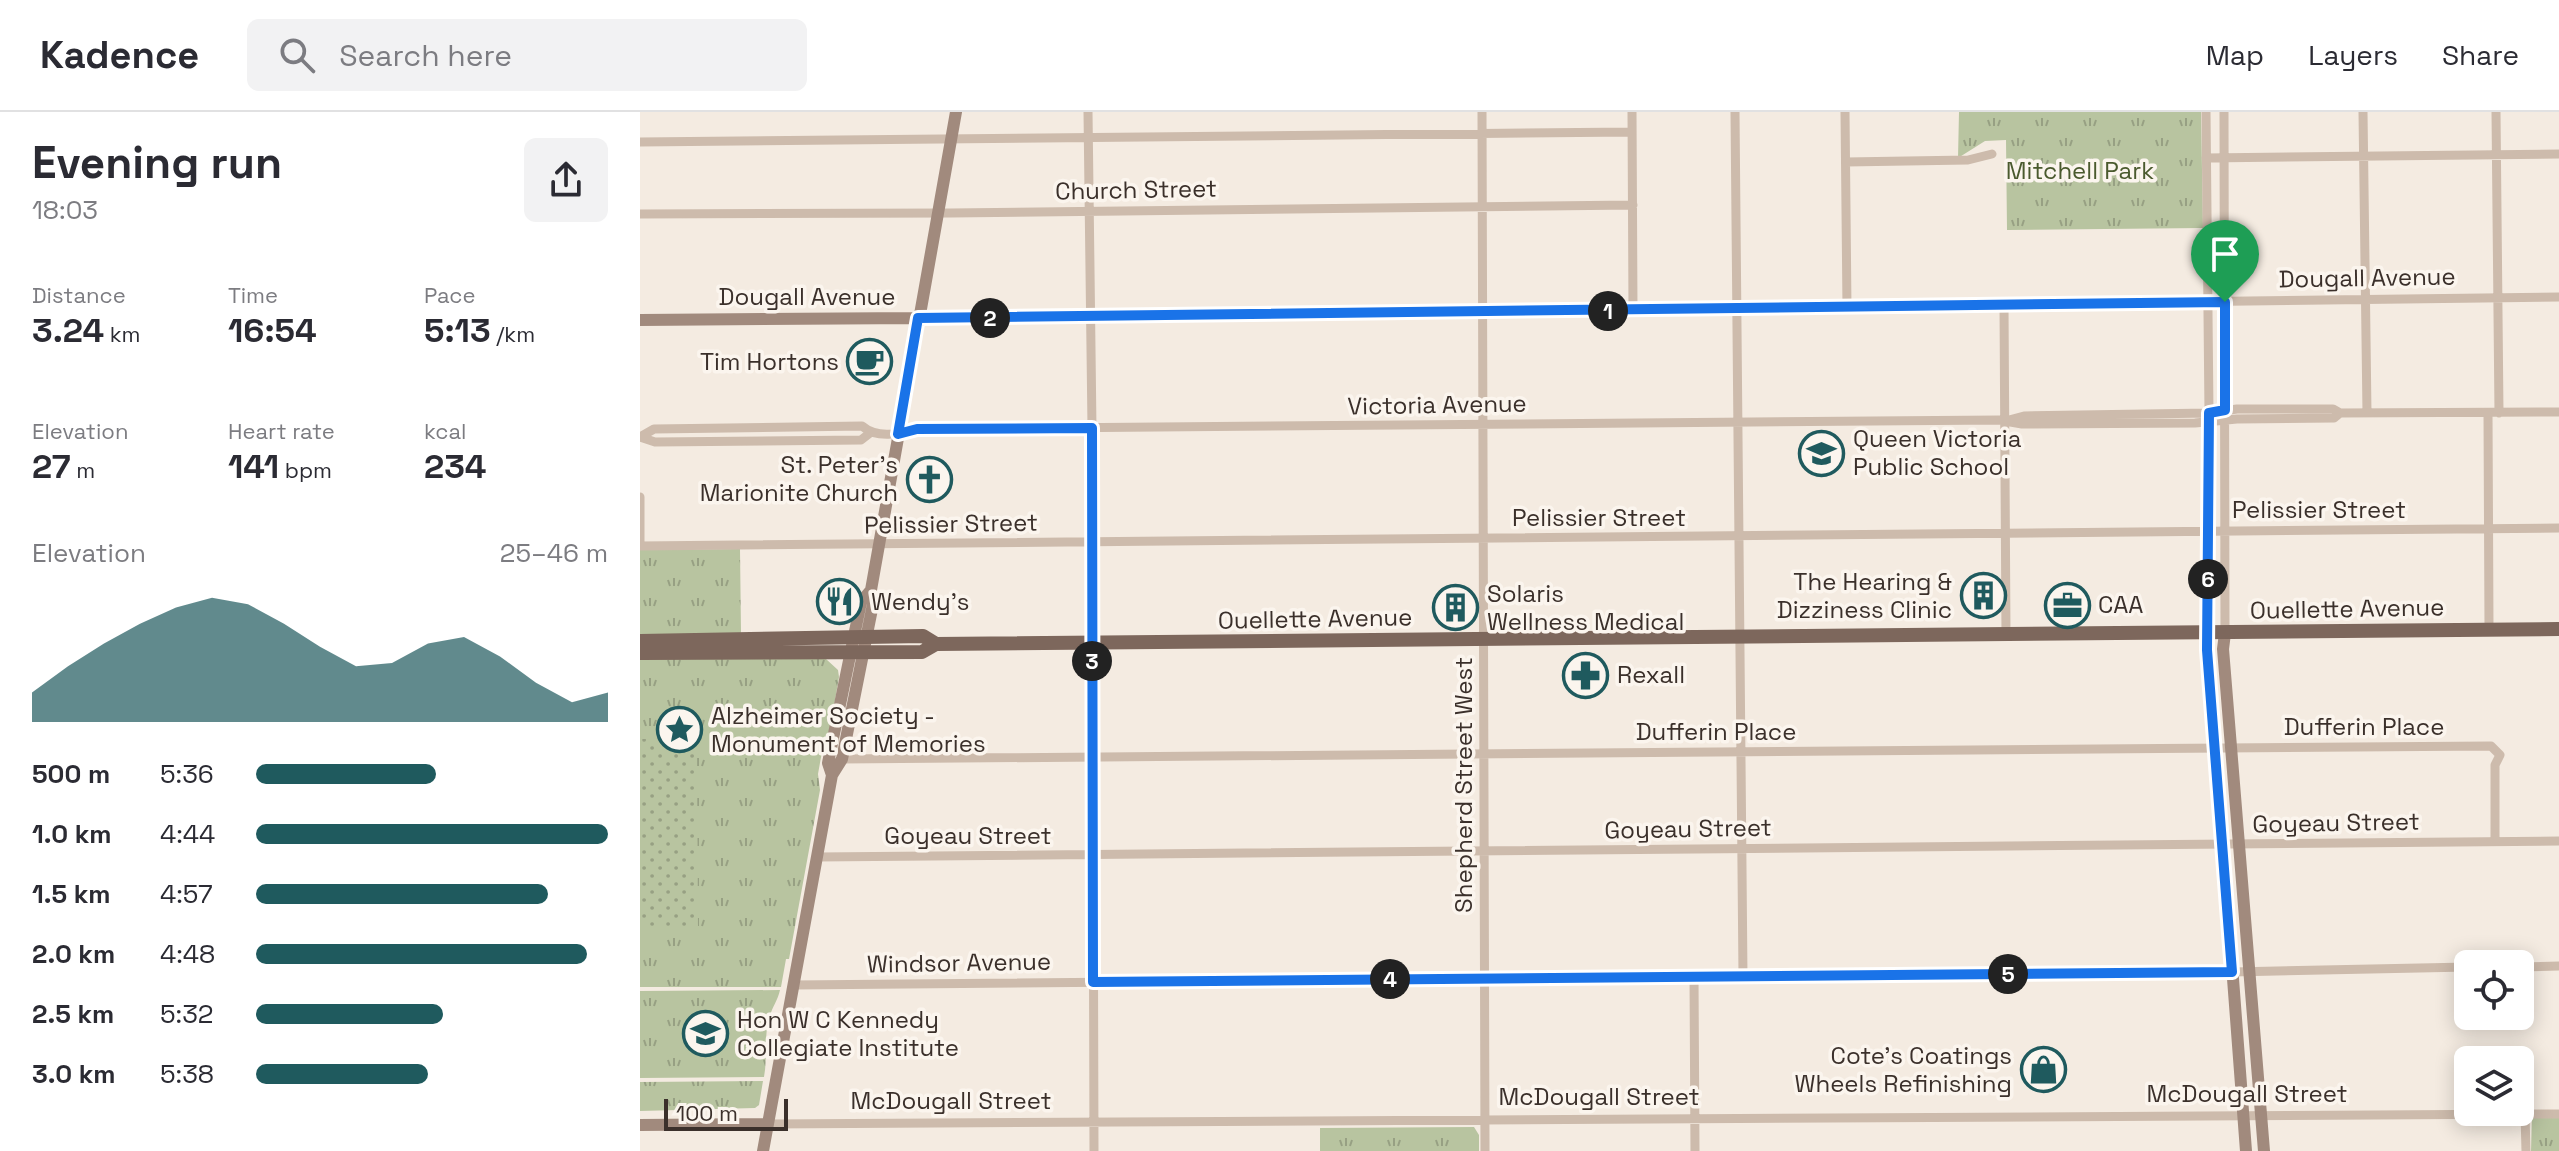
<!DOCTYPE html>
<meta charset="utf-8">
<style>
body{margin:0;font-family:"Space Grotesk",sans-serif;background:#f2f2f3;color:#2b2b33;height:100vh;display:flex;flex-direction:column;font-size:30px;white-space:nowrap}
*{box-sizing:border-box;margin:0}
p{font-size:26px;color:#7c7c81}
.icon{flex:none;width:44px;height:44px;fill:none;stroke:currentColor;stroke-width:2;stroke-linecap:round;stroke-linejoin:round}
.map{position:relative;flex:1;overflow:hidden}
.side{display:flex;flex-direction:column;background:#fff;width:640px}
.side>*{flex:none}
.tools{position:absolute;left:1814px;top:838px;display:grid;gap:16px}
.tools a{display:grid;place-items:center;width:80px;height:80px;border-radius:12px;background:#fff;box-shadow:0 4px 20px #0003;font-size:40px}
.scale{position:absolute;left:24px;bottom:20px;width:124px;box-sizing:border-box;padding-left:8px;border:4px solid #3b302b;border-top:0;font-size:22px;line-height:28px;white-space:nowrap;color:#3b302b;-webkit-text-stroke:6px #fbf5ee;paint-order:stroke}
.pin{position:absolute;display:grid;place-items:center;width:68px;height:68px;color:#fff;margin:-82px -34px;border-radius:50% 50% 50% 0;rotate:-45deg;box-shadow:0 0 8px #0007}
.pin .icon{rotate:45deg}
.km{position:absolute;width:40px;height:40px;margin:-20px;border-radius:50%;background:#222;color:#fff;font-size:22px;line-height:40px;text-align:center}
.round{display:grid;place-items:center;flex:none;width:84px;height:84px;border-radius:12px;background:#f2f2f3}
.head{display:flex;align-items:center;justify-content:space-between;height:136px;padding:0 32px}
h1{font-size:44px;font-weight:600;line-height:60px}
.metrics{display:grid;grid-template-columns:repeat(3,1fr);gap:12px;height:136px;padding:8px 32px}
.metrics div{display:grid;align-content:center}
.metrics b{font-size:34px;font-weight:600}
.metrics small{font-size:22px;font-weight:400}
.metrics p{font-size:22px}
.chart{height:224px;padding:16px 32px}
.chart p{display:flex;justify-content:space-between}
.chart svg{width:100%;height:144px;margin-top:8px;fill:#1f5a5e;opacity:.7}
ul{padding:0 32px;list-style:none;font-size:26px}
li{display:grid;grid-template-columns:128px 96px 1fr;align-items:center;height:60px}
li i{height:20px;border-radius:10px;background:#1f5a5e}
header{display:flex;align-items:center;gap:48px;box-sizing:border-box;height:112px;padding:0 40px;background:#fff;border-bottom:2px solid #e1e1e2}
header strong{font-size:38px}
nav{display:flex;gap:44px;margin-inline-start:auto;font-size:28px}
.search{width:560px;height:72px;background:#f2f2f3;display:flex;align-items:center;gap:20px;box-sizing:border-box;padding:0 28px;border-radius:12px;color:#7c7c81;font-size:30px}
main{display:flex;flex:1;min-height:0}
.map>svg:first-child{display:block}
.grass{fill:url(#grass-tufts)}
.garden{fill:url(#garden-dots)}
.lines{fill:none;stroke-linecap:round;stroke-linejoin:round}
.street{stroke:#cdbbac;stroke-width:9}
.secondary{stroke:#a18a7d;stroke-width:12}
.primary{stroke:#7d675c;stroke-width:14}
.route-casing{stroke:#fff;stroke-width:16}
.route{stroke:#1a73e8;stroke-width:10}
.labels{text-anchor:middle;stroke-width:7;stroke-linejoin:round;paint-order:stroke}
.park-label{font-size:24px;fill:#4a5a2e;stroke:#fbf5ee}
.street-label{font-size:24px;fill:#3b302b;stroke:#fbf5ee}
.poi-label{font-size:24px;fill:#3b302b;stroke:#fbf5ee;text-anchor:start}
</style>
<header>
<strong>Kadence</strong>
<div class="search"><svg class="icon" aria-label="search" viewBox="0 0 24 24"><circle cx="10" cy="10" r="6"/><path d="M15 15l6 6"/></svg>Search here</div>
<nav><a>Map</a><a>Layers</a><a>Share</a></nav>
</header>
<main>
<section class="side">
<div class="head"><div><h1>Evening run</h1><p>18:03</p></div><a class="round"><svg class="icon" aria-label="share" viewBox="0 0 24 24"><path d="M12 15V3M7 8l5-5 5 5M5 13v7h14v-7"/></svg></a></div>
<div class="metrics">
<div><p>Distance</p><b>3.24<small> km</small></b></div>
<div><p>Time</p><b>16:54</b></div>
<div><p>Pace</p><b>5:13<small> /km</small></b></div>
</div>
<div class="metrics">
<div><p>Elevation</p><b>27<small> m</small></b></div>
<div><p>Heart rate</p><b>141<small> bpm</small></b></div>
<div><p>kcal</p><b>234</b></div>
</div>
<div class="chart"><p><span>Elevation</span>25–46 m</p>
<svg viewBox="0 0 160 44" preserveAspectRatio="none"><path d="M0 44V35L10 27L20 20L30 14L40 9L50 6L60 8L70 14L80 21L90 27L100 26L110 20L120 18L130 24L140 32L150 38L160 35V44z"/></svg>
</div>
<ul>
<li><b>500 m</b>5:36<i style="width:51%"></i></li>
<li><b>1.0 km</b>4:44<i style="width:100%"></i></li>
<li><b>1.5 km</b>4:57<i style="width:83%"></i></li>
<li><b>2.0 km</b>4:48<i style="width:94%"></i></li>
<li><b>2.5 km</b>5:32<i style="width:53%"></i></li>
<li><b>3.0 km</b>5:38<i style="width:49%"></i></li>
</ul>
</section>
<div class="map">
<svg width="1919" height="1039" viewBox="0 0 1919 1039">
<defs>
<pattern id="grass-tufts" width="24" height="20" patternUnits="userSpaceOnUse" patternTransform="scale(2)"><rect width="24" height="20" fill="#b8c4a0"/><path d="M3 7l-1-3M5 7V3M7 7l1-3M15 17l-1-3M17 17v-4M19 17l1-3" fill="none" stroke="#97a083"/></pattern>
<pattern id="garden-dots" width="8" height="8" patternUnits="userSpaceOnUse" patternTransform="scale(2)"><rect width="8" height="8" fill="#b8c4a0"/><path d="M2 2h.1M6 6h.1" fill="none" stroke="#97a083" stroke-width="1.8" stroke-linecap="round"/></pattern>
</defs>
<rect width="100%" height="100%" fill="#f4ebe1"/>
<path class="grass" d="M1319 0H1561L1563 116 1367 118 1366 28 1345 29 1318 46Z
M100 437 101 522 0 524V438Z
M0 546 186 547 198 558 199 565 190 617 183 634 178 662 180 678 149 847H146L141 875H0Z
M140 878C138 888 132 895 130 904 123 924 128 945 124 965L0 966V879Z
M123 969 119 993 115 996 0 999V970Z
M1892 1002H1919V1039H1891Z
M834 1015 839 1023V1039H680V1016Z"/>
<path class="garden" d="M0 627H57L58 817H0Z"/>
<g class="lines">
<path class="street" d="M448 0 452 316 454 1039
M842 0 845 1039
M992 0 993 199
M1095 0 1103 864
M1205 0 1207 196
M1566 0 1569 301 1567 522
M1584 0 1585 521
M1723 0 1727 301
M1856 0 1859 301
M0 30 992 20
M1566 46 1919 42
M1206 50 1328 48 1352 42
M0 102 311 101 993 93
M1364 194 1366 523
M278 206 1919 185
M1848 301 1849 517
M1369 308 1384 304 1569 301 1597 297H1693L1700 301 1919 300
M0 325 14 317 222 314C237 327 259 322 277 317L1359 308 1382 312 1555 311 1597 307 1694 306 1700 301
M0 325 15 330 221 328 230 321
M0 385V434
M0 434 1919 416
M202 647 1851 634 1860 643 1855 653V729
M177 745 1919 729
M1880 855 1919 854
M1054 864 1055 1039
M154 873 1592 860 1828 855
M1885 1002 1886 1039
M128 1012 1919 1002"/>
<path class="secondary" d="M0 208 278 206
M1585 521 1583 537 1624 1039
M1567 522 1606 1039
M192 663 188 651 221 490 231 478
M0 1013 128 1012
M123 1039 192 663 202 647 233 492 231 478 316 0"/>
<path class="primary" d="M0 529 283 524 296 532
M0 541 282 540 296 532 1919 517"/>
</g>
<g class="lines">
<defs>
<path id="route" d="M1585 190V298L1569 301 1567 538 1592 860 453 870 452 316 277 317 258 322 278 206Z"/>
</defs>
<use href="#route" class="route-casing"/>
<use href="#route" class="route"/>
</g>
<defs>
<symbol id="cafe-ring" viewBox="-11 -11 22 22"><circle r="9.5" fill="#fbf5ee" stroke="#1f5a5e" stroke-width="1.5"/><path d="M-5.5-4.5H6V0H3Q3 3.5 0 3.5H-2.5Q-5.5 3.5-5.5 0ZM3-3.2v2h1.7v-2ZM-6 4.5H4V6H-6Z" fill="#1f5a5e"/></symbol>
<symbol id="school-ring" viewBox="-11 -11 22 22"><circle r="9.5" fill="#fbf5ee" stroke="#1f5a5e" stroke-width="1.5"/><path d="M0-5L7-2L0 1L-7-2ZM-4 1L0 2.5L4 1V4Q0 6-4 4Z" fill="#1f5a5e"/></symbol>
<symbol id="church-ring" viewBox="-11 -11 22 22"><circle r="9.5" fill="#fbf5ee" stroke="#1f5a5e" stroke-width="1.5"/><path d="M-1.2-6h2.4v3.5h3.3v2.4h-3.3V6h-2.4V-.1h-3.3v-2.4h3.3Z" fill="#1f5a5e"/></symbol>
<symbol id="building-ring" viewBox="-11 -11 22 22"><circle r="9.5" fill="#fbf5ee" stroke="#1f5a5e" stroke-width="1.5"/><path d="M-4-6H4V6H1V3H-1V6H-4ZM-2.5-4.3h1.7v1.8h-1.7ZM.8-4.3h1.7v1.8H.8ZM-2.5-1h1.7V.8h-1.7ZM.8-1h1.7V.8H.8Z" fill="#1f5a5e"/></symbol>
<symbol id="restaurant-ring" viewBox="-11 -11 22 22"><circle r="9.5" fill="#fbf5ee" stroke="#1f5a5e" stroke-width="1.5"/><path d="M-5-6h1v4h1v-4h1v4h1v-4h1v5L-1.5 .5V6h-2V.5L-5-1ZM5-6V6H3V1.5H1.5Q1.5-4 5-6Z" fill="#1f5a5e"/></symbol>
<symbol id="office-ring" viewBox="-11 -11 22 22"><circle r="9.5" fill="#fbf5ee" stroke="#1f5a5e" stroke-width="1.5"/><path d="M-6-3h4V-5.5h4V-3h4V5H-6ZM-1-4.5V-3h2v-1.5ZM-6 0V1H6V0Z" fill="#1f5a5e"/></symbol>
<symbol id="pharmacy-ring" viewBox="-11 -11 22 22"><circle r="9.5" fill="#fbf5ee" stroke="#1f5a5e" stroke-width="1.5"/><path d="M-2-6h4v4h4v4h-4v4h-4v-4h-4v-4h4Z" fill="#1f5a5e"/></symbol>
<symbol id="sight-ring" viewBox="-11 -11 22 22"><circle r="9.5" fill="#fbf5ee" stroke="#1f5a5e" stroke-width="1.5"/><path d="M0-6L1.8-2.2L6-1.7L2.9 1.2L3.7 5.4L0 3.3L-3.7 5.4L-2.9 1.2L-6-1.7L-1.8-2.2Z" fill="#1f5a5e"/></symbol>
<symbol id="shop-ring" viewBox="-11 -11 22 22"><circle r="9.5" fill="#fbf5ee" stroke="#1f5a5e" stroke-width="1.5"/><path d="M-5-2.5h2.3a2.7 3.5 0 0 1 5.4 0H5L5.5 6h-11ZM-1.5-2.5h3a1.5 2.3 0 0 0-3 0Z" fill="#1f5a5e"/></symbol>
</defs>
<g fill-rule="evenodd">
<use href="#cafe-ring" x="204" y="224" width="51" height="51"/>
<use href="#school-ring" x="1156" y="316" width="51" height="51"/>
<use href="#church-ring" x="264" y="342" width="51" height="51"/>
<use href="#building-ring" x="1318" y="458" width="51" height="51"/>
<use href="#restaurant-ring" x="174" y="464" width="51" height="51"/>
<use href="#office-ring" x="1402" y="468" width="51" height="51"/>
<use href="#building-ring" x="790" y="470" width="51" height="51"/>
<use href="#pharmacy-ring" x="920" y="538" width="51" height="51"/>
<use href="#sight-ring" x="14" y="592" width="51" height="51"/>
<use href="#school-ring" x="40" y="896" width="51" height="51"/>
<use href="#shop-ring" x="1378" y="932" width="51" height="51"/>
</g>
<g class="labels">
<g class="park-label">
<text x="1440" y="67">Mitchell Park</text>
</g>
<g class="street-label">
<text transform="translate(496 78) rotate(-1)" y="8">Church Street</text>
<text transform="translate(1727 166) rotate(-1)" y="8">Dougall Avenue</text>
<text x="167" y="193">Dougall Avenue</text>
<text transform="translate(797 293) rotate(-1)" y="8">Victoria Avenue</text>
<text x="1679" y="406">Pelissier Street</text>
<text x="959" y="414">Pelissier Street</text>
<text transform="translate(311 412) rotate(-1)" y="8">Pelissier Street</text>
<text transform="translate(1707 497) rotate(-1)" y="8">Ouellette Avenue</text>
<text transform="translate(675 507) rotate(-1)" y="8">Ouellette Avenue</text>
<text x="1724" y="623">Dufferin Place</text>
<text x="1076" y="628">Dufferin Place</text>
<text transform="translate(824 673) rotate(-90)" y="8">Shepherd Street West</text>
<text transform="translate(1696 711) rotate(-1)" y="8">Goyeau Street</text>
<text transform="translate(1048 717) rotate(-1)" y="8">Goyeau Street</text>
<text x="328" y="732">Goyeau Street</text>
<text transform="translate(319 851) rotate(-1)" y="8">Windsor Avenue</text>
<text x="1607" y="990">McDougall Street</text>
<text x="959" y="993">McDougall Street</text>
<text x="311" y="997">McDougall Street</text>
</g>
<g class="poi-label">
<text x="199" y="258" text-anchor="end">Tim Hortons</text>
<text x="1213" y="335">Queen Victoria<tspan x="1213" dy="28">Public School</tspan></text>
<text x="258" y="361" text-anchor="end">St. Peter's<tspan x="258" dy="28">Marionite Church</tspan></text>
<text x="1312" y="478" text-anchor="end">The Hearing &amp;<tspan x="1312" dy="28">Dizziness Clinic</tspan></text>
<text x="847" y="490">Solaris<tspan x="847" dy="28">Wellness Medical</tspan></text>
<text x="231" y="498">Wendy's</text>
<text x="1458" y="501">CAA</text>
<text x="977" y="571">Rexall</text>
<text x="71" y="612">Alzheimer Society -<tspan x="71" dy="28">Monument of Memories</tspan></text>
<text x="97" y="916">Hon W C Kennedy<tspan x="97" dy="28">Collegiate Institute</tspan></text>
<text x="1372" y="952" text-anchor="end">Cote's Coatings<tspan x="1372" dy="28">Wheels Refinishing</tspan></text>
</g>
</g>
</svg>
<div class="tools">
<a><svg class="icon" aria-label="locate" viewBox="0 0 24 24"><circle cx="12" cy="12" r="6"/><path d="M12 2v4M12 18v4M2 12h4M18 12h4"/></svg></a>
<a><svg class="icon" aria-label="layers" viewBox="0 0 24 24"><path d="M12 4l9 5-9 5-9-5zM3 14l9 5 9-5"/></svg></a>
</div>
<div class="scale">100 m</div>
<div class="pin" style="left:1585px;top:190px;background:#1e9e55"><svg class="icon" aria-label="arrive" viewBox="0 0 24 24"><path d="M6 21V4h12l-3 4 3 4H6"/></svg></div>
<b class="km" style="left:968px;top:199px">1</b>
<b class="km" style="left:350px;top:206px">2</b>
<b class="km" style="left:452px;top:549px">3</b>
<b class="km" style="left:750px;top:867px">4</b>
<b class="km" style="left:1368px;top:862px">5</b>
<b class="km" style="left:1568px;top:467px">6</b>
</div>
</main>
